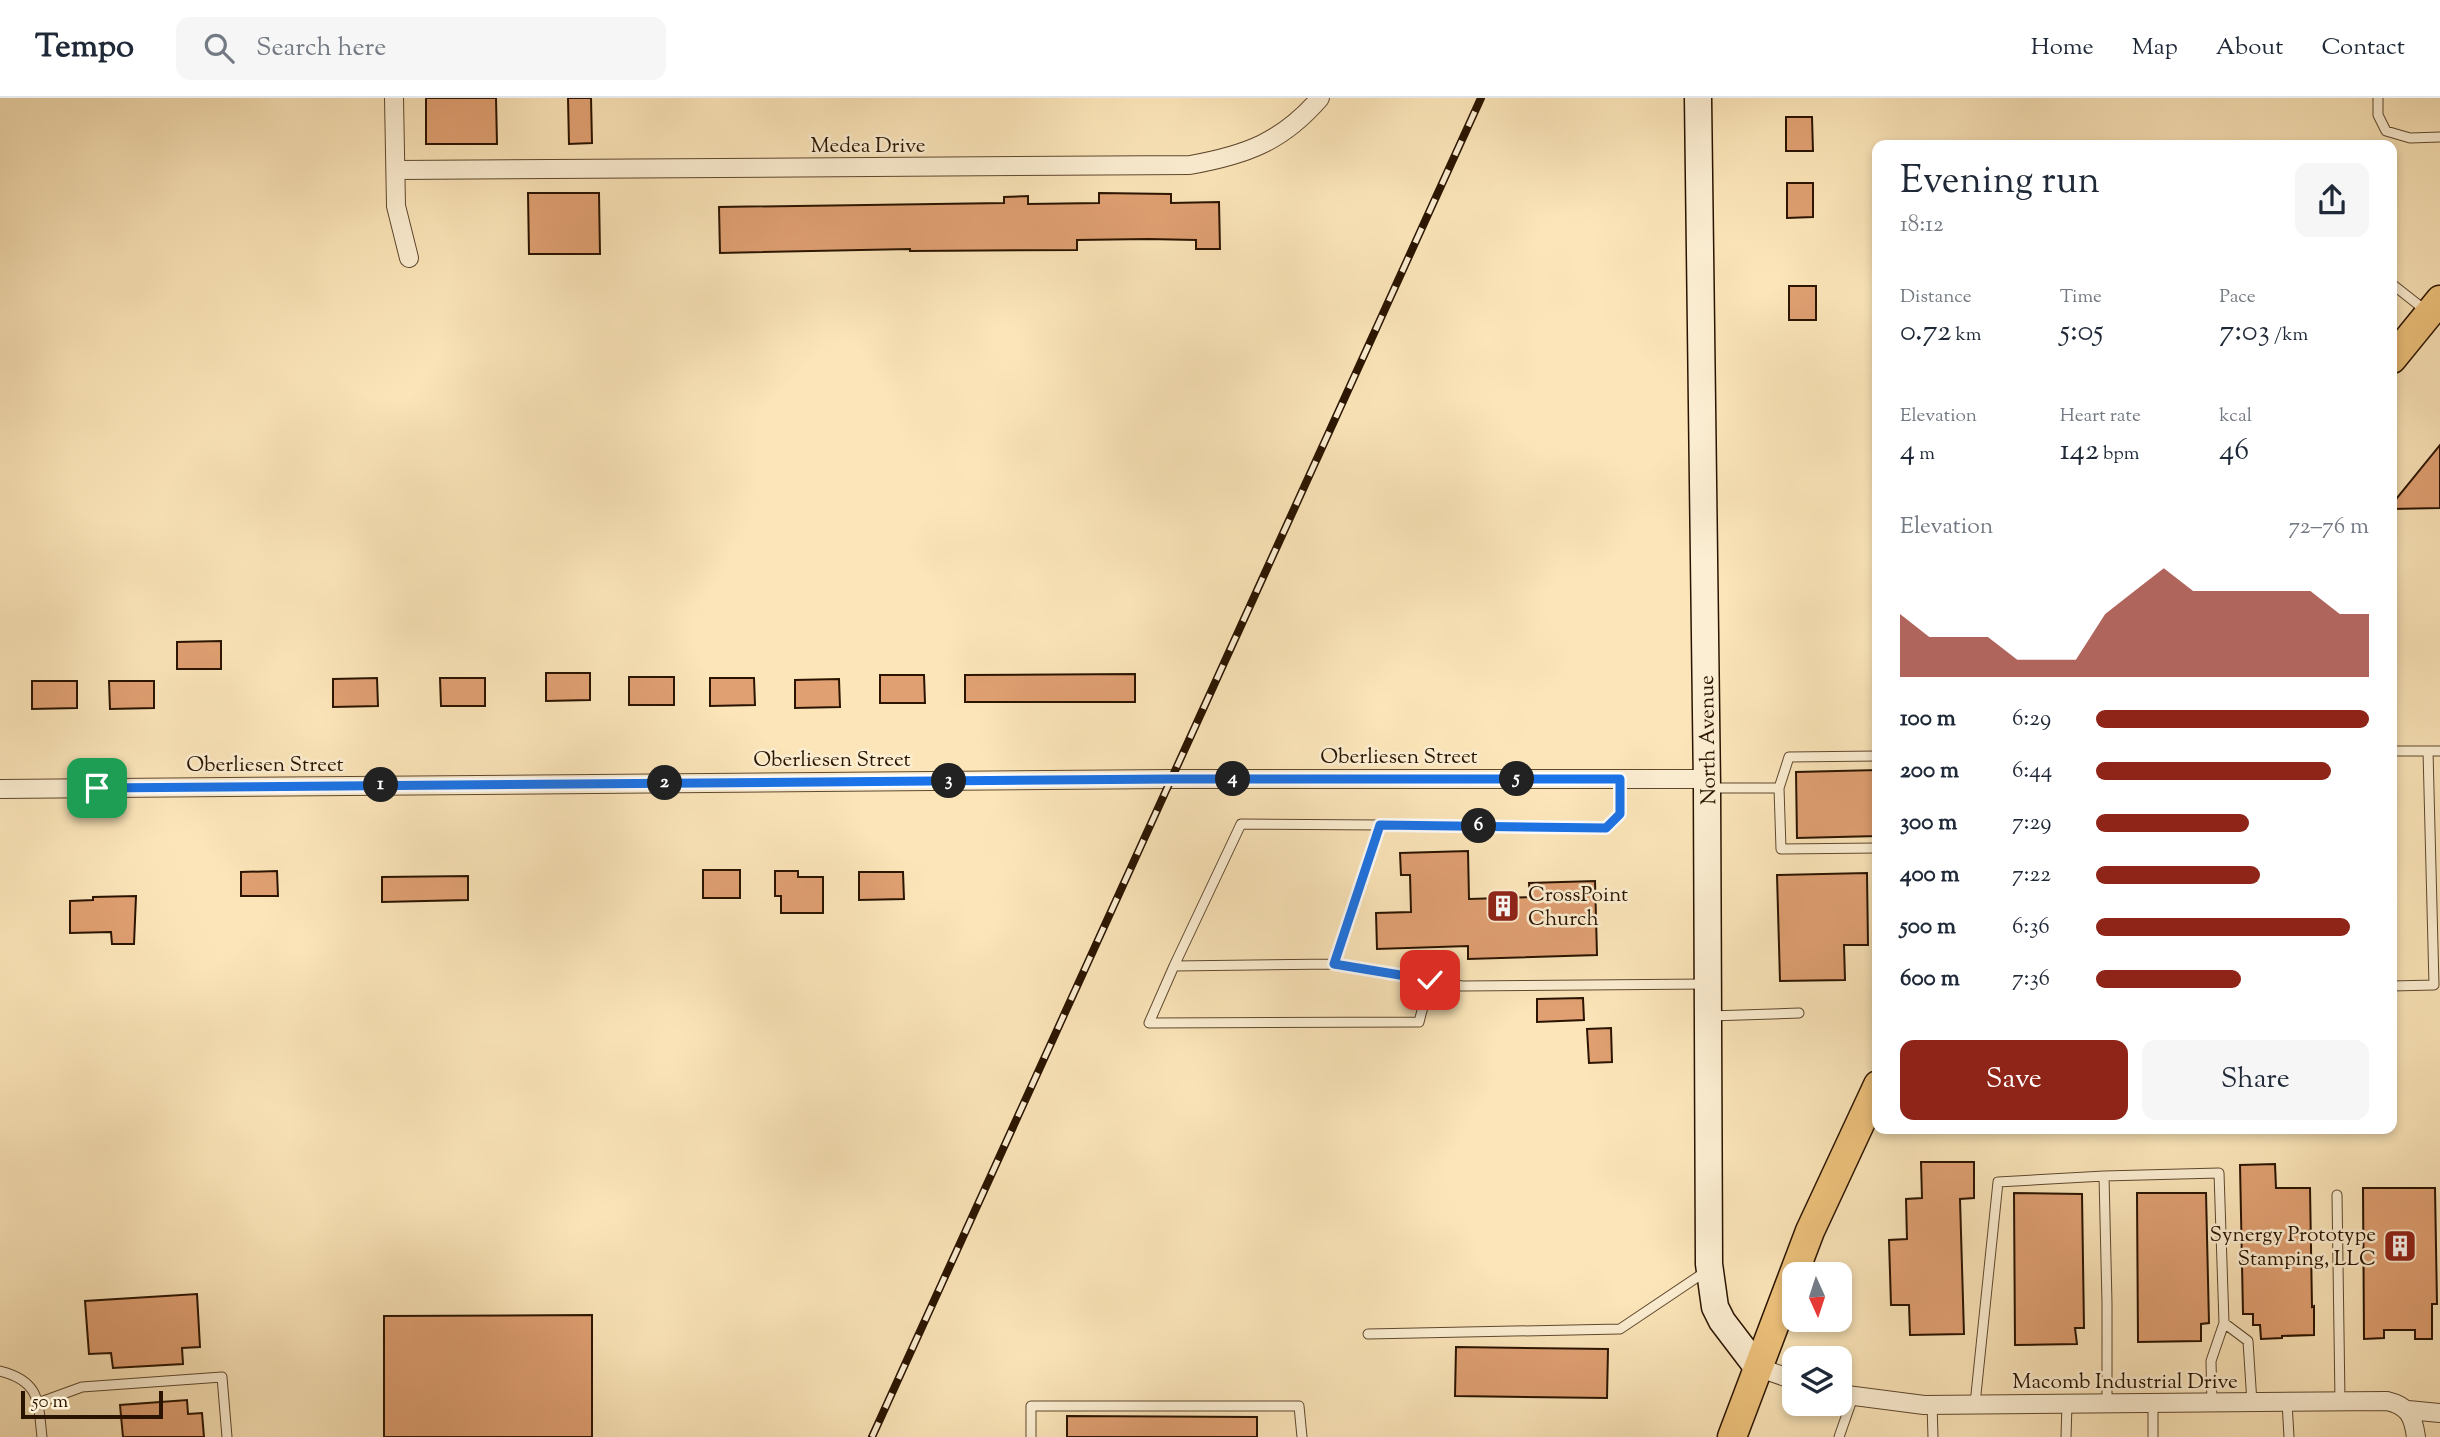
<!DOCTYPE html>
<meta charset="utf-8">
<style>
body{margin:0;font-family:"Sorts Mill Goudy",serif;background:#f6f6f7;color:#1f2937;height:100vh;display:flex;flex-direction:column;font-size:26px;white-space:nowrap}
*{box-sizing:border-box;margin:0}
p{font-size:23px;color:#747a83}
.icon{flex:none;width:38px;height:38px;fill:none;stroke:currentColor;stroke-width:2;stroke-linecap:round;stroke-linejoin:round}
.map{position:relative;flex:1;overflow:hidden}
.sheet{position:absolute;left:1872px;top:42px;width:525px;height:994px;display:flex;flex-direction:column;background:#fff;border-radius:14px;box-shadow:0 4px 10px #0003}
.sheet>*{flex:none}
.needle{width:46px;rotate:177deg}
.controls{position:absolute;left:1782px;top:1164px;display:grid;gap:14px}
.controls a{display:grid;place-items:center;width:70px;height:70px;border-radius:14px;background:#fff;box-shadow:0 4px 10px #0003;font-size:35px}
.scale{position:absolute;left:21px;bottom:18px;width:142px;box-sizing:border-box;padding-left:7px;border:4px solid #2a1400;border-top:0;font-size:19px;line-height:24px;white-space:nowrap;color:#2a1400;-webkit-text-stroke:5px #fceed2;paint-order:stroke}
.pin{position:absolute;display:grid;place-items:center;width:60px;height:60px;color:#fff;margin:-30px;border-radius:14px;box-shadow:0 4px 10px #0006}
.km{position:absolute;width:35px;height:35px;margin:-18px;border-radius:50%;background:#222;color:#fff;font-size:19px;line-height:35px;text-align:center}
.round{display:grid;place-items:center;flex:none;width:74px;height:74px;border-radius:14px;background:#f6f6f7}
.summary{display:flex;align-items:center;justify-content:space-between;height:119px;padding:0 28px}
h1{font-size:38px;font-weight:600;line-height:52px}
.metrics{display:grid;grid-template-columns:repeat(3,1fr);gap:10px;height:119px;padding:7px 28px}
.metrics div{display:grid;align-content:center}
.metrics b{font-size:30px;font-weight:600}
.metrics small{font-size:19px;font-weight:400}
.metrics p{font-size:19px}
.chart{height:196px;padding:14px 28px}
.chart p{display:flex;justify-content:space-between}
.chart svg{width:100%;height:126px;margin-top:7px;fill:#8f2418;opacity:.7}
.cta{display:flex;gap:14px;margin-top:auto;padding:14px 28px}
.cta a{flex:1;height:80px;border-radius:14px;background:#8f2418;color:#fff;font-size:28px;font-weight:600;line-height:80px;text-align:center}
.cta a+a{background:#f6f6f7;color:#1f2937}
ul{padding:0 28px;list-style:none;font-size:23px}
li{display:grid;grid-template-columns:112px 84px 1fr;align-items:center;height:52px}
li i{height:18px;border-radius:9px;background:#8f2418}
header{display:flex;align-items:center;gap:42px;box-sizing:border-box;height:98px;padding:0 35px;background:#fff;border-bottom:2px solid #e0e1e3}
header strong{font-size:33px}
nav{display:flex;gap:38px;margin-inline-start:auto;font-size:24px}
.search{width:490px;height:63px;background:#f6f6f7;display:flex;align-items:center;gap:18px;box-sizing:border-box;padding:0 24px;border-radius:14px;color:#747a83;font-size:26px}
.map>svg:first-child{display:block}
.building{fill:#e0a072;stroke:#2a1400;stroke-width:2}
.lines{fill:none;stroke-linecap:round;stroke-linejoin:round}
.service-casing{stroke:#5e482e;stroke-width:11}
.minor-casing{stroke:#5e482e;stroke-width:20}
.secondary-casing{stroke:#2a1400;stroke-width:29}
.primary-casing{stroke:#2a1400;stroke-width:31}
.service{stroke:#fceed2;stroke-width:9}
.minor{stroke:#fceed2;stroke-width:18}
.secondary{stroke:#fceed2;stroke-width:26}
.primary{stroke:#eec27c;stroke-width:28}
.rail-casing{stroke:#2a1400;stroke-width:8}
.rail{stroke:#fceed2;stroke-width:5;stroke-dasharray:16;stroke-linecap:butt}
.route-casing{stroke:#fff;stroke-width:14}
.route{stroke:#1a73e8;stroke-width:9}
.labels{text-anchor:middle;stroke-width:5;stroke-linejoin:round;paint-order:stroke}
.street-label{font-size:21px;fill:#2a1400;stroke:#fceed2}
.poi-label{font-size:21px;fill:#2a1400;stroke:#fceed2;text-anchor:start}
</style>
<header>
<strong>Tempo</strong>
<div class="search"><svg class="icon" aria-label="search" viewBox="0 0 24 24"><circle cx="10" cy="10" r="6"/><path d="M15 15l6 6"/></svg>Search here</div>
<nav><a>Home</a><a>Map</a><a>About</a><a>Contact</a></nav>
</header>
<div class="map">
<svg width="2440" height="1339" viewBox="0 0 2440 1339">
<rect width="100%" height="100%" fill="#fbe5b9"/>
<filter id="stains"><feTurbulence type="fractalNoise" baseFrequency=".00286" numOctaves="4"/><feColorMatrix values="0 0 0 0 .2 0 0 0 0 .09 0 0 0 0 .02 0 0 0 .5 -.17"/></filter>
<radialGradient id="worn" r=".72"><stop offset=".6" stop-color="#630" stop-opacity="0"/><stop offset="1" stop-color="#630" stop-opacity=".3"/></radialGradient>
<path class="building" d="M426 0H496L497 46H426Z
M568 0H591L592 45 569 46Z
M1786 19H1812L1813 53H1786Z
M1787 85H1813V119L1787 120Z
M528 95H599L600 156H529Z
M1099 95 1171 96V105L1219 104 1220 151H1196V142L1148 141 1077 142V152L910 153V151L720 155 719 109 1004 105V99L1028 98V106L1099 105Z
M1789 188H1816V222H1789Z
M2440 347V410L2392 411V406Z
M221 543V571H177V544Z
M546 575H590V602L546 603Z
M1135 576V604H965V577Z
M880 577H924L925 605H880Z
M629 579H674V607H629Z
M377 580 378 608 333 609V581Z
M440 580H485V608H441Z
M710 580H754L755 607 710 608Z
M839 581 840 609 795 610V582Z
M32 583H77V610L32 611Z
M109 583H154V610L110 611Z
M1878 672V738L1797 740 1796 674Z
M1468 753 1469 801 1530 799 1529 785 1595 783 1597 857 1468 861V848L1377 851 1376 815 1411 814 1410 777H1401L1400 755Z
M703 772H740V800H703Z
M277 773 278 798H241V774Z
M775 773H798V779H823V815H781V798H775Z
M859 774H903L904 801 859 802Z
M1867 775 1868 847H1844L1845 882 1780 883 1777 777Z
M468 778V802L382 804V779Z
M136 798 134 846H112L111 834 70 835V803L93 802V799Z
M1583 900 1584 922 1537 924V901Z
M1611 930 1612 964 1589 965 1587 931Z
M1921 1064H1974V1100L1960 1101 1964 1236 1910 1237 1909 1207H1891L1889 1142 1907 1141 1906 1101 1922 1100Z
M2275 1066 2276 1090H2310L2312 1209 2314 1208V1237L2282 1238V1240L2261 1241 2260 1227H2253V1216H2243L2240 1067Z
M2363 1090H2435L2437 1206H2432V1241H2415V1232H2384V1240L2364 1241Z
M2014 1095 2082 1096 2084 1230H2075L2077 1246 2015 1247Z
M2137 1095H2206L2209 1225 2201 1226V1243L2138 1244Z
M197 1196 200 1249 182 1250 183 1266 113 1270 111 1255 89 1256 85 1203Z
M592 1217V1339H384V1218Z
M1456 1249 1608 1251 1607 1300 1455 1298Z
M187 1302 188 1316 202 1315 204 1339H123L120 1307Z
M1067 1318 1257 1319V1339H1067Z"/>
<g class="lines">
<defs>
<path id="service" d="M2378 0V17L2386 33 2410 40 2440 39
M2392 186 2425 212
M2392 653H2440
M1620 681V716L1606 730 1380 727 1334 866 1462 888 1707 886
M1709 690H1779L1781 751 1878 750
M1779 690 1789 659 1878 658
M1334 866 1174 868 1241 726 1380 727
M1174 868 1149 925 1419 924 1430 882
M2392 888 2434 887 2428 653
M1710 918 1799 915
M2104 1078 2219 1075 2224 1225 2211 1263 2212 1306
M2337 1097 2340 1303
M2224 1225 2248 1243 2252 1305
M1368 1236 1620 1231 1705 1174
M0 1273C40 1283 38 1303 42 1339
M2287 1304 2289 1339
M38 1305 82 1289 222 1279 227 1339
M1932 1306 1933 1339
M1975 1306 1998 1084 2104 1078 2107 1205V1306
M2153 1306V1339
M1031 1339V1308H1299L1302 1339
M1839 1339 1853 1299
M2066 1339 2067 1306"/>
<path id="minor" d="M394 0 396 108 409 160
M396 72 1190 67C1246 57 1282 44 1320 0
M0 691 1171 681H1707
M1757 1269 1794 1282
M1839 1296 1924 1307 2387 1303C2408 1308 2413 1317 2416 1339
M2408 1312 2440 1315"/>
<path id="secondary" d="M1698 0 1707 690 1709 1166 1715 1209 1722 1223 1757 1269"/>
<path id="primary" d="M2392 261 2440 202
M1732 1339 1810 1133 1878 987"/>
</defs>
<use href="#service" class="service-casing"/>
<use href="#minor" class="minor-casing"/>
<use href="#secondary" class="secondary-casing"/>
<use href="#primary" class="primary-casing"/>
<use href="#service" class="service"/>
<use href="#minor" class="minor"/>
<use href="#secondary" class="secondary"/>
<use href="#primary" class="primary"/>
<defs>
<path id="rail" d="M872 1339 1481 0"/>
</defs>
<use href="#rail" class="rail-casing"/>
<use href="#rail" class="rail"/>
</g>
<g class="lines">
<defs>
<path id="route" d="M97 690 1171 681H1620V716L1606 730 1380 727 1334 866 1430 882"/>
</defs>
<use href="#route" class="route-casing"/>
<use href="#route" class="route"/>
</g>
<defs>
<symbol id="building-square" viewBox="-11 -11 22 22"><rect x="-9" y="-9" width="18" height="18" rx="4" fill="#8f2418" stroke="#fceed2"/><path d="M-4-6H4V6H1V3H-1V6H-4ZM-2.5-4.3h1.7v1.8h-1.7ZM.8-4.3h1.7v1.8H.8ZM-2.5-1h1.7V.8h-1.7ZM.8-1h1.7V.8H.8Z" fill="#fff"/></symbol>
</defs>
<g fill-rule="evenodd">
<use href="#building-square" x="1484" y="789" width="38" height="38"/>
<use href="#building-square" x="2381" y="1129" width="38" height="38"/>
</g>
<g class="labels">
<g class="street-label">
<text x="868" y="54">Medea Drive</text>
<text transform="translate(1707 642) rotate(-91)" y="7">North Avenue</text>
<text x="1399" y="665">Oberliesen Street</text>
<text x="832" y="668">Oberliesen Street</text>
<text x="265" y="673">Oberliesen Street</text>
<text x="2125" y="1290">Macomb Industrial Drive</text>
</g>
<g class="poi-label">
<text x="1528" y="803">CrossPoint<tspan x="1528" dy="24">Church</tspan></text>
<text x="2376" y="1143" text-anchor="end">Synergy Prototype<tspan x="2376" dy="24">Stamping, LLC</tspan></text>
</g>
</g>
<rect width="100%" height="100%" filter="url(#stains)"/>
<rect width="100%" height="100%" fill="url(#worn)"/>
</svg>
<div class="controls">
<a><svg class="needle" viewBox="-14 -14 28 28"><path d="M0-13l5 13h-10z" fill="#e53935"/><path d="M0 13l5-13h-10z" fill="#747a83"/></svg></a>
<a><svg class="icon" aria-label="layers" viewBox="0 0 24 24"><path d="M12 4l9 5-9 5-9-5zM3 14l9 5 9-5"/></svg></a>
</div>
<div class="scale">50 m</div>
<div class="pin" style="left:97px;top:690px;background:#1e9e55"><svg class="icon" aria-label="arrive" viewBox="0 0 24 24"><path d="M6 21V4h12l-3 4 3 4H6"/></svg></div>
<div class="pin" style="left:1430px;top:882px;background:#d93025"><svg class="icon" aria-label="check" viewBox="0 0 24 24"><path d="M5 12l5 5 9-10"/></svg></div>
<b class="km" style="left:381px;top:687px">1</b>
<b class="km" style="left:665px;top:685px">2</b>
<b class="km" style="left:949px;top:683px">3</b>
<b class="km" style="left:1233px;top:681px">4</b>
<b class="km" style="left:1517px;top:681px">5</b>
<b class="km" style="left:1479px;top:728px">6</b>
<section class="sheet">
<div class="summary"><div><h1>Evening run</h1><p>18:12</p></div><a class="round"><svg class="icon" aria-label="share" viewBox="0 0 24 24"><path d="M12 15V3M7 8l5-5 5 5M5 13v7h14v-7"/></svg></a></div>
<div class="metrics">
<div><p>Distance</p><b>0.72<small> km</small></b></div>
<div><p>Time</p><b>5:05</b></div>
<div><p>Pace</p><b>7:03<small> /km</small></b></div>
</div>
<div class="metrics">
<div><p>Elevation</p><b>4<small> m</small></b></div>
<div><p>Heart rate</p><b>142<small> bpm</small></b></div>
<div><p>kcal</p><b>46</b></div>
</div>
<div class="chart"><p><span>Elevation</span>72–76 m</p>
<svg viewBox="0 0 160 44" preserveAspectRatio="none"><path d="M0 44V22L10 30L20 30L30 30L40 38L50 38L60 38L70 22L80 14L90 6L100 14L110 14L120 14L130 14L140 14L150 22L160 22V44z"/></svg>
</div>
<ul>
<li><b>100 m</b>6:29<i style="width:100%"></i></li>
<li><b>200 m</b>6:44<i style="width:86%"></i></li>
<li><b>300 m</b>7:29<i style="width:56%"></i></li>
<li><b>400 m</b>7:22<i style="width:60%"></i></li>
<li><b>500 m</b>6:36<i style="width:93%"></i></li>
<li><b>600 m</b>7:36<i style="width:53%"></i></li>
</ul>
<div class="cta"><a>Save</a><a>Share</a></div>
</section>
</div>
